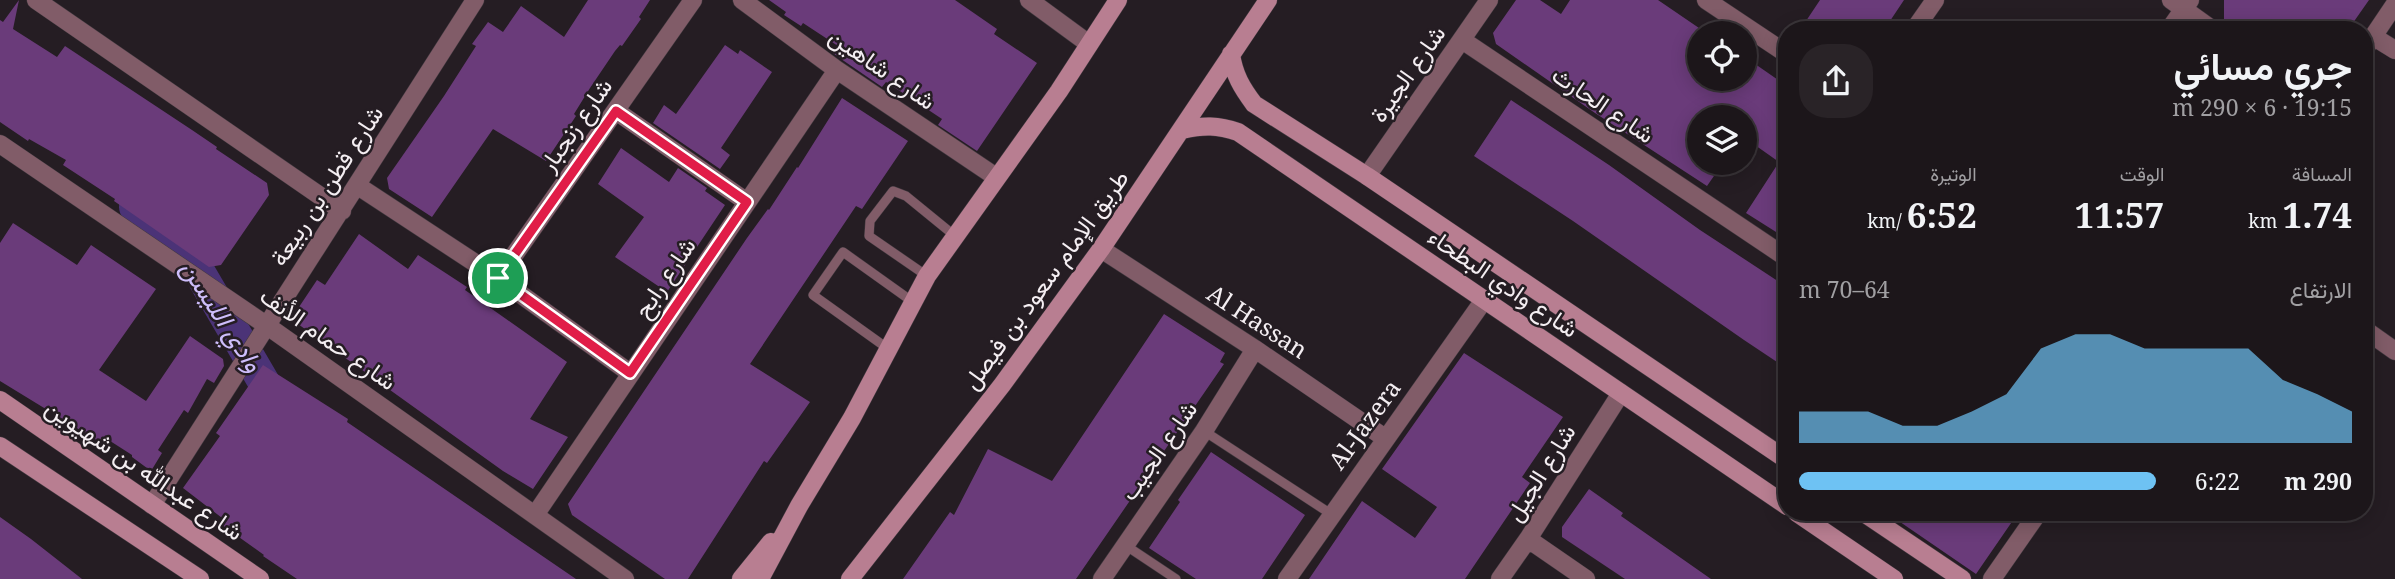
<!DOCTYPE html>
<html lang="ar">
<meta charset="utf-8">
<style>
body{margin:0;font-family:"Noto Serif",Vazirmatn,serif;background:#292327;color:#f1f3f6;direction:rtl;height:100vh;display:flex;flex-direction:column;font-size:26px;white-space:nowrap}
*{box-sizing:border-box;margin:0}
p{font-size:23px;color:#a09fa2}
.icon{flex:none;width:38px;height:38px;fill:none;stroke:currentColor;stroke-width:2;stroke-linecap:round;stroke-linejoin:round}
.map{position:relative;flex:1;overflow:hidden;direction:ltr}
.details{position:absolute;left:1778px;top:21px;width:595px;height:500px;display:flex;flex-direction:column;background:#1c161a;border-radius:28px;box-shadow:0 4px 18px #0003,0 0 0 2px #3a3539;direction:rtl}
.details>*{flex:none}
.tools{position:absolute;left:1687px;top:21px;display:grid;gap:14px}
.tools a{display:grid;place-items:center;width:70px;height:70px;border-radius:50%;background:#1c161a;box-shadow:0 4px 18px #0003,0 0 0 2px #3a3539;font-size:35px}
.pin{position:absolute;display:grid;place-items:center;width:60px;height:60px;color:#fff;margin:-30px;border:4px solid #fff;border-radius:50%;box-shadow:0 2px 7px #0007}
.round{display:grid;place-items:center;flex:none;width:74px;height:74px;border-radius:28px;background:#292327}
.summary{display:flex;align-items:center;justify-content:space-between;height:119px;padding:0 21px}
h1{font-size:38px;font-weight:700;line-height:52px}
.stats{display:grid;grid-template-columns:repeat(3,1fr);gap:10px;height:119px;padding:7px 21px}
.stats div{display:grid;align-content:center}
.stats b{font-size:35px;font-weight:700}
.stats small{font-size:19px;font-weight:400}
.stats p{font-size:19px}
.chart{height:196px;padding:14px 21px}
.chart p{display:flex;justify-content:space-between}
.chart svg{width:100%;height:126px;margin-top:7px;fill:#6ec2f3;opacity:.7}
ul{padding:0 21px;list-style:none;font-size:23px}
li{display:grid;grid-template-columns:112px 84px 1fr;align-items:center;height:52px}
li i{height:18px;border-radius:9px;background:#6ec2f3}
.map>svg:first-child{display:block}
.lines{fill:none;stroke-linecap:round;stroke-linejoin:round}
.river{stroke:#4b3377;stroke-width:32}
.building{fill:#6a3b7a}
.lane-casing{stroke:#423a40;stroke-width:10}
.street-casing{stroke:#423a40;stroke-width:19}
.secondary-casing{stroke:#423a40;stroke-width:19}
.lane{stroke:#815c68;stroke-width:9}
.street{stroke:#815c68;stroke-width:18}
.secondary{stroke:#b87e91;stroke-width:18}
.route-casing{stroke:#fff;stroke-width:14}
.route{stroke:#e11d48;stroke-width:9}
.labels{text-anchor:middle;stroke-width:5;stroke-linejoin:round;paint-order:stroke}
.street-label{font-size:24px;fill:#f4eef2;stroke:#251d23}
.water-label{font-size:26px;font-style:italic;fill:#cebefb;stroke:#251d23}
</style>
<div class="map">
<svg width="2395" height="579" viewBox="0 0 2395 579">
<rect width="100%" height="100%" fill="#251d23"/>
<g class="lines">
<path class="river" d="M135 207 197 268 279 408"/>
</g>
<path class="building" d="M19 0 13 29 57 57 65 46 192 130 217 147 216 149 267 183 269 195 221 265 209 267 114 201 115 199 63 165 66 160 29 139 28 141 0 122V20L3 22Z
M588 0H650L639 17 641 19 622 46 620 45 615 51 590 88 574 114 576 116 546 161 493 129 432 217 389 189 387 178 444 96 476 46 472 44 488 22 503 32 521 6 564 37Z
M769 0H955L997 29 994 34 1037 63 977 151 938 125 942 119 909 97 886 82 882 87 844 61 833 53 838 46 803 23 801 26 784 15 786 12Z
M1516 0H1540L1561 14 1570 0H1658L1699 28V79H1745V57L1787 86V239L1746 213 1779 162 1745 138V117H1699V163H1723L1707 186 1595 113 1496 44 1493 33Z
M1820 0H1904L1884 30H1800Z
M2224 0H2369L2348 30H2238L2224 19Z
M725 45 738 54 740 50 772 72 721 148 730 155 720 169 653 123 664 105 676 114Z
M842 98 908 141 862 209 856 206 750 364 810 402 767 463 764 461 688 579H665L572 515 568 504 747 238 768 209 769 210 797 167 798 168Z
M1511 100 1609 165 1700 230 1787 287V363L1780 358 1777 362 1744 340 1573 221 1474 156Z
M621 148 669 182 678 168 707 188 705 191 725 205 667 292 615 257 644 217 598 184Z
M13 223 77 265 91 245 156 289 99 370 146 401 190 336 223 359 224 366 214 383 207 379 188 413 184 410 158 450 162 453 151 471 132 457V455L107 439 103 444 0 381V243Z
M359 234 408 269 418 255 467 287 465 290 567 362 530 419 568 437 533 489 503 471 291 319 317 280 325 285Z
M1164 314 1225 353 1220 362 1224 364 1076 579H903L950 512 954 515 988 449 1052 481Z
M1464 353 1563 417 1522 477 1530 483 1465 579H1309L1362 501 1415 538 1437 507 1382 469Z
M263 365 348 419 347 422 576 579H297L263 556 264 555 222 525 226 521 183 488 220 436 216 433Z
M1211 452 1305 515 1262 579H1196L1149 548 1180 502 1178 500Z
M1589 489 1623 513 1621 516 1711 579H1625L1562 537V527Z
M1887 513H2018L1976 574Z
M0 517 31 539 82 579H0Z"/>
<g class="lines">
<defs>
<path id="lane" d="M927 276 869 236 870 221 893 191 906 196 955 236
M887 348 813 295 843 252 913 302
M1204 431 1331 514
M1125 545 1176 579"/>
<path id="street" d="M36 0 342 211
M742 0 837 70 996 177
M1029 0 1089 44
M1706 0 1787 54
M2171 0 2213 30
M1914 30 1935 0
M2169 30 2190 0
M2374 37 2395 50
M1462 40 1787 258
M2364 50 2395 4
M616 111 747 202
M0 144 266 325 625 579
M1367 176 1489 0
M358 186 498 278 630 373
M1101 249 1255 349 1385 438
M498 278 693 0
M2364 329 2395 351
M152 505C259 336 368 169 475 0
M535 515 837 70
M1528 539 1586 579
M1102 579 1204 431 1255 349
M1287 579 1484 300
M1500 579 1528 539 1621 393
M1992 579 2038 513"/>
<path id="secondary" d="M1231 54C1234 75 1242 88 1254 104L1367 176 1787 460
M1182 130C1203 125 1218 125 1238 132L1787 506
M0 400 260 579
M0 446 200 579
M1797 513 1894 579
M1864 513 1962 579
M741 579 771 542
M760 579 799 506 852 418 927 276 1059 91 1118 0
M850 579 1002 385 1101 249 1268 0"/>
</defs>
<use href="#lane" class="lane-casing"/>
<use href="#street" class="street-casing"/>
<use href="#secondary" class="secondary-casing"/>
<use href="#lane" class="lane"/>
<use href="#street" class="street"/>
<use href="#secondary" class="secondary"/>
</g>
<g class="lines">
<defs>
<path id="route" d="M616 111 747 202 630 373 498 278Z"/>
</defs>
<use href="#route" class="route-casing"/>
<use href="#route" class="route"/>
</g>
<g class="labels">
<g class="street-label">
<text transform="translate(882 69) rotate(35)" y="8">شارع شاهين</text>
<text transform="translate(1408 74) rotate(-55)" y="8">شارع الجيرة</text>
<text transform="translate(1603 105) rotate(34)" y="8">شارع الحارث</text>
<text transform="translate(576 125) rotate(-55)" y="8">شارع زنجبار</text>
<text transform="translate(327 186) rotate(-57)" y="8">شارع قطن بن ربيعة</text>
<text transform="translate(665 278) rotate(-56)" y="8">شارع رابح</text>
<text transform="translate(1046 280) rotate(-54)" y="8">طريق الإمام سعود بن فيصل</text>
<text transform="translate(1503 283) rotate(34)" y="8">شارع وادي البطحاء</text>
<text transform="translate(1257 322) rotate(33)" y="8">Al Hassan</text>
<text transform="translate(328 339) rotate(35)" y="8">شارع حمام الأنف</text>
<text transform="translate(1365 425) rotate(-54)" y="8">Al-Jazera</text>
<text transform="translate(1159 451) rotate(-55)" y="8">شارع الجيب</text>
<text transform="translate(144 470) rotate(34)" y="8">شارع عبدالله بن شهيوين</text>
<text transform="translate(1541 473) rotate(-58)" y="8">شارع الجيل</text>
</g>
<g class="water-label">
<text transform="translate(222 316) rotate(57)" y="9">وادي الليسن</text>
</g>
</g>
</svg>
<div class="tools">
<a><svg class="icon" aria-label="locate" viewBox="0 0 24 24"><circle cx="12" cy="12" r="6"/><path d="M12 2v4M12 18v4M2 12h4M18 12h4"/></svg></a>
<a><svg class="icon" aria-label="layers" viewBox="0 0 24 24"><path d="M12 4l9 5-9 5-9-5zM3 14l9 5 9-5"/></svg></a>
</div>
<div class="pin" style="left:498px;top:278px;background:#1e9e55"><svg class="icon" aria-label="arrive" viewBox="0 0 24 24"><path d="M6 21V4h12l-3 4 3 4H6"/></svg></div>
<section class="details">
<div class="summary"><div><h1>جري مسائي</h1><p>19:15 · 6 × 290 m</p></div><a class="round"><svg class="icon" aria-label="share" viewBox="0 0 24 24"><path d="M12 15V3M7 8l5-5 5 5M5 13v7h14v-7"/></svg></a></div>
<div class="stats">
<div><p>المسافة</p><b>1.74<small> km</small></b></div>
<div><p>الوقت</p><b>11:57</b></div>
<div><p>الوتيرة</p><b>6:52<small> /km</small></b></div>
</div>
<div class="chart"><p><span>الارتفاع</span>64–70 m</p>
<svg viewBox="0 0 160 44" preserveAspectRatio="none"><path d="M0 44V33L10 33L20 33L30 38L40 38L50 33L60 27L70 11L80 6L90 6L100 11L110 11L120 11L130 11L140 22L150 27L160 33V44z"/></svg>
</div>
<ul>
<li><b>290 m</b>6:22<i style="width:100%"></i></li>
</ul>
</section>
</div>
